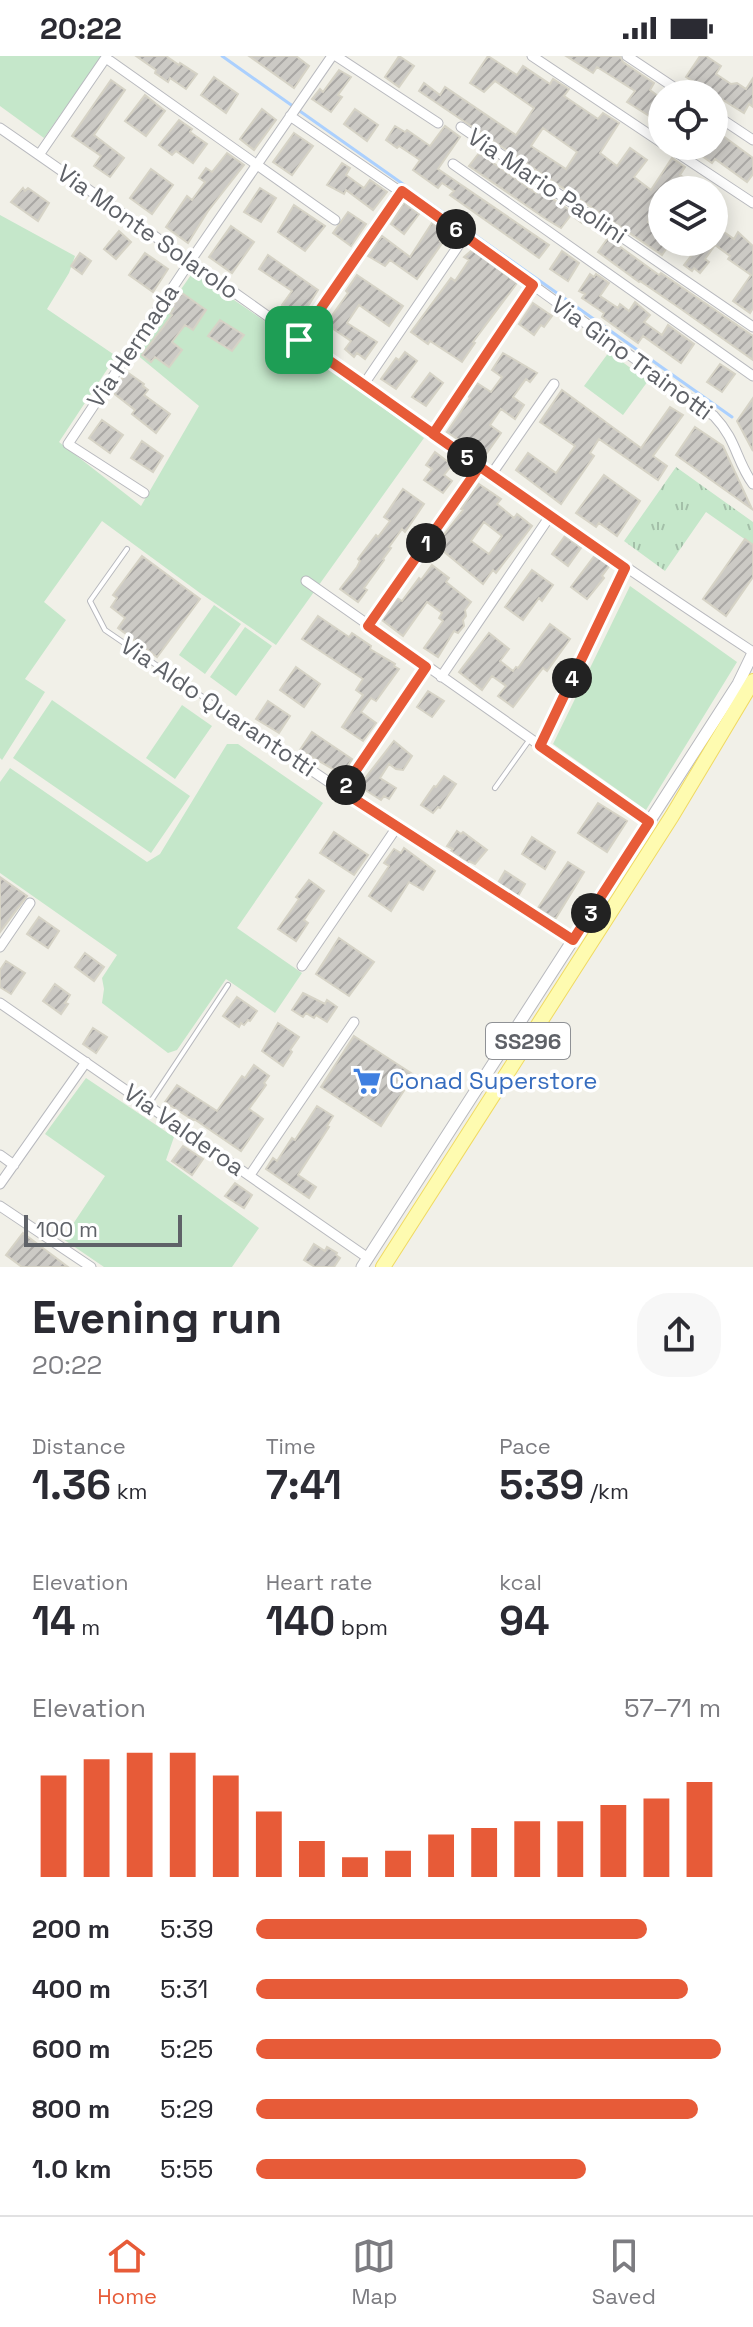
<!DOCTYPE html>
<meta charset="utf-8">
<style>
body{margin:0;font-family:"Space Grotesk",sans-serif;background:#f7f7f7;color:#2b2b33;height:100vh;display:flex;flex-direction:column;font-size:30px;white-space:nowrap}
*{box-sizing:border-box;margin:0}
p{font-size:26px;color:#7c7c81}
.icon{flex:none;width:44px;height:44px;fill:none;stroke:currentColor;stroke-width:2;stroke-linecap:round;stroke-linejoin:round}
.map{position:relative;height:1211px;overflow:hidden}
.side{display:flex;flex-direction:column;background:#fff;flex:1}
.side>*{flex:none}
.controls{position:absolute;left:648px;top:24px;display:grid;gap:16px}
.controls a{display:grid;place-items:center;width:80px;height:80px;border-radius:50%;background:#fff;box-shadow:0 4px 20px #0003;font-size:40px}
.scale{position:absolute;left:24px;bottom:20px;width:158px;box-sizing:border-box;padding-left:8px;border:4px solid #5f6268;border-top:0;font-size:22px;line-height:28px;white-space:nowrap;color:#5f6268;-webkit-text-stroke:6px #fff;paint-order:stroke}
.pin{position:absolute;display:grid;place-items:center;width:68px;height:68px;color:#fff;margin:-34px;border-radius:16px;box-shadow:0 4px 12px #0006}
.km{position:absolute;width:40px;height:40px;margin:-20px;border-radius:50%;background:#222;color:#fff;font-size:22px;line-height:40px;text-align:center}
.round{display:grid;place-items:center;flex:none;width:84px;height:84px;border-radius:32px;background:#f7f7f7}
.overview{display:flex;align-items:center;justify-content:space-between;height:136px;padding:0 32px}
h1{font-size:44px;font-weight:800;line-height:60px}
.metrics{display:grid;grid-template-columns:repeat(3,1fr);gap:12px;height:136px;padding:8px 32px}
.metrics div{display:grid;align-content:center}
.metrics b{font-size:40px;font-weight:800}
.metrics small{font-size:22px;font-weight:400}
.metrics p{font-size:22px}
.chart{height:224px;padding:16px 32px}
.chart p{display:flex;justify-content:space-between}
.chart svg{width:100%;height:144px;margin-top:8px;stroke:#e75b38;stroke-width:6}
ul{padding:0 32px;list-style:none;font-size:26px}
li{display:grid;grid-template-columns:128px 96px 1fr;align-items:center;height:60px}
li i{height:20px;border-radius:10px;background:#e75b38}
.status{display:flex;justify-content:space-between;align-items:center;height:56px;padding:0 40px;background:#fff;direction:ltr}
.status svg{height:22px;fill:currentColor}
.tab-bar{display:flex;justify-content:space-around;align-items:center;height:112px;border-top:2px solid #e1e1e2;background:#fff;font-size:22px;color:#7c7c81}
.tab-bar a{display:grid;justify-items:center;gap:4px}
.tab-bar .current{color:#e75b38}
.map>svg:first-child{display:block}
.grass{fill:#c5e7ca}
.park{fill:url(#park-tufts)}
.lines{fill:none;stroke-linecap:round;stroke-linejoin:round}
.stream{stroke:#abd0fe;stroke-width:3}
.building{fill:url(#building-hatch);stroke:#d6d3c6;stroke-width:2;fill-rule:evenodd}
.service-casing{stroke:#b8b9be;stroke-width:6}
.minor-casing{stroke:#b8b9be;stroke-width:11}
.tertiary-casing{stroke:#b8b9be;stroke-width:13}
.primary-casing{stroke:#f0da62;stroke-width:16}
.service{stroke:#fff;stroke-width:4}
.minor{stroke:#fff;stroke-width:9}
.tertiary{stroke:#fff;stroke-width:11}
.primary{stroke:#fefbb0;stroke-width:14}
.route-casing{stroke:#fff;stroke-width:16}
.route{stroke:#e75b38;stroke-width:10}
.labels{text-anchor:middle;stroke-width:7;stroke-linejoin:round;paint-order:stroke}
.shield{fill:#fff;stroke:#8f9195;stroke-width:2}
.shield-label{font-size:22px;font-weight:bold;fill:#5f6268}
.street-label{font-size:24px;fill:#5f6268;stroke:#fff}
.shop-label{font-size:24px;fill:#366cbe;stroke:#fff;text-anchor:start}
</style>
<div class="status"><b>20:22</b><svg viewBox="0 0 49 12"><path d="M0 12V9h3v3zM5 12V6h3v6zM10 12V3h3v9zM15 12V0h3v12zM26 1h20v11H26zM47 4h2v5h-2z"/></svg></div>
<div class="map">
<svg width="753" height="1211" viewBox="0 0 753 1211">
<defs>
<pattern id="park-tufts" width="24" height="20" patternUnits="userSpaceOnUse" patternTransform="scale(2)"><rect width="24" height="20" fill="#c5e7ca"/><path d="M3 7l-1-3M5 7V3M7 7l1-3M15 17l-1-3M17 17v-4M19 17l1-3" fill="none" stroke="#a3bfa8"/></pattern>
<pattern id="building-hatch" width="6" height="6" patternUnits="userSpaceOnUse" patternTransform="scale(2)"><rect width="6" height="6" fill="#cccac5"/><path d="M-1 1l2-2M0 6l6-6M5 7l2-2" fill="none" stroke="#a9a7a4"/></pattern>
</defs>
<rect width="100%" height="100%" fill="#f1f0e8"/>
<path class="grass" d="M0 0H102L44 82 0 50Z
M0 159 75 200 69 217 47 253 116 300 59 386 141 450 199 350 136 298 193 216 272 270 424 382 276 589 200 537 102 465 44 546 66 564 25 623 45 636 2 704 0 702Z
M609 296 648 325 623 359 584 330Z
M630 530 737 606 646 754 553 688Z
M214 549 241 568 205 618 179 599Z
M245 571 272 590 236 640 210 621Z
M52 644 190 740 151 797 13 702Z
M182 649 212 670 175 723 146 702Z
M227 688H238L323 747 237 872 302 917 275 957 226 923 177 994 168 997 102 947 104 933 102 922 117 899 0 817V726L10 712 147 806 160 798Z
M86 1022 174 1081 166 1104 259 1172 232 1211H104L63 1183 105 1120 45 1078Z"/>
<path class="park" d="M676 411 753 466V489L706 456 665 515 624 485Z"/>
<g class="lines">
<path class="stream" d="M222 0 732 361"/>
</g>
<path class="building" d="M136 0H166L179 9 180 7 197 18 186 33 170 22 168 26 155 17 156 14Z
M249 0H296L309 10 294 32Z
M399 0 414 10 399 31 385 21Z
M488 0 517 19 523 10 550 28 553 23 569 33 564 40 598 63 603 57 619 67 600 97 617 110 630 92 647 104 634 121 651 134 672 102 685 111 680 119 702 134H662V145L648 166 662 177V186H671L662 199 419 35 424 27 440 39 445 31 516 79 534 52 495 25 484 36 470 27ZM543 72 577 96 566 113 531 90Z
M566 0H620L623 6 654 27 650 34 662 43V68L627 46 635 35 597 11 593 17Z
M700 0H706L721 10 716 18 731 28 737 27 746 33 753 22V51L749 48 744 57 686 21Z
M339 14 351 21 338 39 342 41 331 56 312 43 320 33 323 36Z
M214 21 238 38 226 57 201 39Z
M111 24 125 34 94 79 124 102 110 121 94 110 101 100 72 80Z
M145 39 165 55 146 80 125 65Z
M262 53 276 64 254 94 240 83Z
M355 53 378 69 367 85 344 68Z
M179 64 192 73 190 76 207 88 193 107 176 95 172 99 159 89Z
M395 70 405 76 407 74 430 90 445 70 460 81 438 113 549 189 539 202 450 139 454 135 442 127 438 132 413 114 420 104 399 90 397 92 386 84Z
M294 77 313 90 292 119 273 106Z
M719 77 753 102V118L747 126 715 103 712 107 688 90H714V83Z
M227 97 244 109 208 155 188 187 166 171 187 140 192 144 205 126 199 122 206 112 212 116Z
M479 97 536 137 538 133 584 164 582 167 571 159 561 172 546 163 469 110Z
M342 107 350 112 346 119 364 132 370 124 387 136 373 154 346 134 344 138 327 129Z
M151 113 173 129 152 158 130 142Z
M23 132 25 135 28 132 49 147 38 165 11 146Z
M260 132 276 142 261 166 244 156Z
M404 147 419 158 404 178 391 168Z
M294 149 325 170 305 195 278 176Z
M348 156 366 168 351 190 333 177Z
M432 167 446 177 440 185 443 186 417 223 390 204 385 210 368 200 382 180 410 201Z
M714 169 734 183 738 176 753 190V252L750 257 733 245 751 219 728 203 730 200 715 189 705 203 709 206 700 217 694 212 692 215 684 209 702 186H714Z
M231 170 254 186 232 217 209 201Z
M119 175 131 186 116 203 104 193Z
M608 182 659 219 661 217 753 280V304L681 253 640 225 639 226 598 196Z
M472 194 517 227 473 286 475 287 462 306 430 285 428 288 411 276 451 222 455 225 469 204 464 201Z
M562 195 579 207 568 225 550 213Z
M80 197 91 205 82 218 71 210Z
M145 197 168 213 153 236 129 219Z
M268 199 318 234 300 263 282 249 292 235 259 213Z
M590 218 594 221 596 218 609 227 600 240 618 252 620 248 629 255 635 246 650 259 644 266 662 279 668 269 694 288 681 307 643 280 638 287 602 261 604 257 582 242 585 238 579 235Z
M357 219 403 250 389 270 359 249 347 267 377 286 365 303 357 297 354 301 345 293 351 285 326 268 348 237 346 235Z
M182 237 206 254 193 274 185 269 172 286 182 294 169 311 155 301 151 306 142 299 172 259 170 258 174 252 172 251Z
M533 247 552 260 544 271 541 269 534 279 519 268Z
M220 264 244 279 232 295 208 280Z
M405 296 417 305 396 333 381 323 396 302 399 304Z
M503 297 537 317 530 326 526 323 513 341 524 349 515 363 501 353 490 369 501 377 484 401 447 376 470 342 468 340 477 327 491 336 502 321 492 314Z
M720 308 735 318 722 336 707 326Z
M127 316 144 328 143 330 148 334 144 339 170 358 156 377 132 358 135 354 112 336Z
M430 317 443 327 426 350 412 341Z
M562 334 641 392 670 351 683 359 653 400 667 410 658 424 599 383 590 397 594 400 561 448 516 414 528 397 556 417 575 390 540 366Z
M753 342V395L737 365Z
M102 364 123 379 110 397 89 382Z
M695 371 723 390 752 453 676 399Z
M142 385 163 400 153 416 131 402Z
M435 396 452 409 444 419 452 425 443 437 424 424 432 413 426 409Z
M604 419 640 445 617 480 599 467 596 471 576 457Z
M479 428 501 443 497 448 514 462 517 458 532 470 496 517 493 514 483 528 436 489 463 454 461 453ZM484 466 502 480 489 498 471 485Z
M403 433 424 448 405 476 402 473 389 491 391 492 383 503 384 504 364 532 367 534 358 546 340 533 357 511 360 505 358 503 376 479 378 481 390 465 384 461Z
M565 480 581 492 568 510 552 498Z
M745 483 753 489V521L726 560 703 543Z
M595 499 610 509 602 520 604 522 587 543 571 531Z
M142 500 200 543 157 601 118 572 125 562 111 551 117 542 113 539Z
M432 509 449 522 446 526 471 546 465 554 466 560 463 564 464 570 458 577 454 575 438 601 424 592 443 565 439 562 442 557 427 546 403 580 382 564 397 542 402 545 419 522 421 524Z
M532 514 553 529 542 545 539 542 523 564 505 551Z
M318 560 349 581 352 577 371 590 370 593 395 608 394 610 399 613 376 645 371 642 361 656 376 667 363 685 342 671 363 639 356 634 363 623 302 583Z
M550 568 570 583 547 615 543 612 513 651 498 640 506 630 492 620 482 634 459 616 489 577 509 593 500 605 513 615 516 611 518 612Z
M296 611 320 628 304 651 280 634Z
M428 635 444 645 432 661 417 651Z
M268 645 290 660 279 677 256 663Z
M312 676 352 703 343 719 300 694Z
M394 685 412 700 403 714 396 713 389 708 380 722 396 732 389 743 384 740 381 744 359 730Z
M444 720 456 728 440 752 438 751 433 757 421 749 434 730 436 731Z
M598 747 627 765 607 796 578 777Z
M457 775 461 778 463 776 487 794 475 808 469 805 468 807 451 795 453 793 447 790Z
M334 776 368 799 354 819 320 797Z
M532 781 555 796 545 813 522 798Z
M404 792 435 815 423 834 409 826 391 855 369 840 389 810 384 807 394 793 401 797Z
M568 806 584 816 556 862H553L538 852Z
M505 815 525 828 518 840 498 827Z
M0 821 27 840 0 876Z
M309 824 324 835 304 864 308 867 296 885 278 873 299 843 296 841Z
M39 861 59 875 48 892 27 878Z
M339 882 374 906 349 940 316 918Z
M85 897 104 911 94 925 75 911Z
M6 905 25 917 11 938 0 931V914Z
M55 928 70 939 65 947 68 948 61 958 43 945Z
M303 937 325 948 327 944 337 951 327 966 316 959 314 962 306 957 303 961 292 954Z
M237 941 257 955 250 965 248 964 244 969 241 967 239 971 223 960Z
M278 967 299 981 290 994 292 996 283 1010 262 995Z
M93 972 107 981 96 997 83 988Z
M354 980 414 1019 381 1070 321 1031Z
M254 1009 269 1020 264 1027 266 1029 249 1053 263 1063 241 1095 194 1063 193 1064 165 1046 177 1029 217 1055 242 1020 245 1022Z
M317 1050 333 1060 327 1070 329 1071 298 1119 316 1131 309 1142 266 1113 273 1102 277 1105 292 1082 295 1084Z
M183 1090 203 1103 192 1119 172 1105Z
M235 1127 252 1139 244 1152 225 1140Z
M23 1177 68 1211H22L6 1199Z
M314 1188 325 1195 327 1191 337 1197 336 1199 340 1202 334 1211H315L304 1204Z"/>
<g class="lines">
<defs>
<path id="service" d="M127 493 90 545 105 574 238 665
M495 732 530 683
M149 1048 228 929"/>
<path id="minor" d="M336 0 438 67
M532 0 662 87
M627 0 684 38
M106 2 335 164
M714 58 753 84
M290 60 465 180 714 360C737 384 736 405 753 428
M461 71 753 271
M0 72C252 246 497 428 753 596
M667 90 753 147
M39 99 107 0
M453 108 753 320
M299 284 402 135
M364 328 465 180
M433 378 533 229
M491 419 554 328
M144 437 68 388 191 204 332 0
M306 525 649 766
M368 570 480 410
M441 621 550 460
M240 666 342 735 573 884
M540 690 625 512
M342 735 426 611
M0 891 30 847
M302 910 397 771
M0 947 368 1202
M0 1099 14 1109
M250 1119 354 966
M0 1128 86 1006
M0 1150 91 1211"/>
<path id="tertiary" d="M362 1211 738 628 753 597"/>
<path id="primary" d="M383 1211 672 760 753 625"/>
</defs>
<use href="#service" class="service-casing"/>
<use href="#minor" class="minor-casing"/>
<use href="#tertiary" class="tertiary-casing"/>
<use href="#primary" class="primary-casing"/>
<use href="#service" class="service"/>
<use href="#minor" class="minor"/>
<use href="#tertiary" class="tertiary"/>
<use href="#primary" class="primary"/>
</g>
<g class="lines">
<defs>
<path id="route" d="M299 284C360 325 419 369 480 410L368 570 426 611 342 735 573 884 649 766 540 690 625 512 433 378 533 229 402 135 299 284"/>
</defs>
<use href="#route" class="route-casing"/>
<use href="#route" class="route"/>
</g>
<defs>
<symbol id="supermarket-bare" viewBox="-9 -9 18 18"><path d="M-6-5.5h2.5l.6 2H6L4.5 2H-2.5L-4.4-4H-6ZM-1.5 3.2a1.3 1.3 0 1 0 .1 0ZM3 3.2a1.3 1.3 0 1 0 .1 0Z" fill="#3f7fe0" stroke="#fff" stroke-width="2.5" paint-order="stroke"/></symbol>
</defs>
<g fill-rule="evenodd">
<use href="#supermarket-bare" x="347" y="1005" width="40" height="40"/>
</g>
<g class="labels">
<rect class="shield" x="486" y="967" width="84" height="36" rx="6"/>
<g class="shield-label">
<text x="528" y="993">SS296</text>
</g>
<g class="street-label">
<text transform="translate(547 130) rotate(34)" y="8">Via Mario Paolini</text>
<text transform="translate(148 176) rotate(35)" y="8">Via Monte Solarolo</text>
<text transform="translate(133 290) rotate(-56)" y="8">Via Hermada</text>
<text transform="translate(632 302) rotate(36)" y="8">Via Gino Trainotti</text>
<text transform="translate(218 651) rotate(34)" y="8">Via Aldo Quarantotti</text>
<text transform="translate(184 1074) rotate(35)" y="8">Via Valderoa</text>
</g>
<g class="shop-label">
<text x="389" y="1033">Conad Superstore</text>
</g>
</g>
</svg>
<div class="controls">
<a><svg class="icon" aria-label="locate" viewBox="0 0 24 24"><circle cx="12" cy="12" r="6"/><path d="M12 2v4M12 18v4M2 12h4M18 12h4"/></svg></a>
<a><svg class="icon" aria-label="layers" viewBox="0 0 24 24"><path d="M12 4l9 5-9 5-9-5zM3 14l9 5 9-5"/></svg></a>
</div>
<div class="scale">100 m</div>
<div class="pin" style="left:299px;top:284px;background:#1e9e55"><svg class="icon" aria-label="arrive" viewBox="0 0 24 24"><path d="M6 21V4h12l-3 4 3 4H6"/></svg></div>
<b class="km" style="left:426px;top:487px">1</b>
<b class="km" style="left:346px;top:729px">2</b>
<b class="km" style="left:591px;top:857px">3</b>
<b class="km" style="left:572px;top:622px">4</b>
<b class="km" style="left:467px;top:401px">5</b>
<b class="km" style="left:456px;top:173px">6</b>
</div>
<section class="side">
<div class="overview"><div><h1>Evening run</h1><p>20:22</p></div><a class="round"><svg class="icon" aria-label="share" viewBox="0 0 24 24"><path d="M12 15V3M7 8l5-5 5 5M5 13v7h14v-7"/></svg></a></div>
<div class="metrics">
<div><p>Distance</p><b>1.36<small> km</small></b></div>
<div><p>Time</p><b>7:41</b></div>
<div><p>Pace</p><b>5:39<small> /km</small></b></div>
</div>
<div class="metrics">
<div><p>Elevation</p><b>14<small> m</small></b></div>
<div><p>Heart rate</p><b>140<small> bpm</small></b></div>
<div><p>kcal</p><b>94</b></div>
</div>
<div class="chart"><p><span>Elevation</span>57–71 m</p>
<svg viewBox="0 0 160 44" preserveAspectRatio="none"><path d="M5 44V13M15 44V8M25 44V6M35 44V6M45 44V13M55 44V24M65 44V33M75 44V38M85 44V36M95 44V31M105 44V29M115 44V27M125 44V27M135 44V22M145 44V20M155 44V15"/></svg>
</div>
<ul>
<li><b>200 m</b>5:39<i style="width:84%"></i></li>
<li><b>400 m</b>5:31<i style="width:93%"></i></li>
<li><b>600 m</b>5:25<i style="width:100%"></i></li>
<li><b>800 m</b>5:29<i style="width:95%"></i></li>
<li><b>1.0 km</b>5:55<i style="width:71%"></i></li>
</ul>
</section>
<nav class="tab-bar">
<a class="current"><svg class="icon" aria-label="home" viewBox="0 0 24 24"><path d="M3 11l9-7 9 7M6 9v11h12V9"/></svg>Home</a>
<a><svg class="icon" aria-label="map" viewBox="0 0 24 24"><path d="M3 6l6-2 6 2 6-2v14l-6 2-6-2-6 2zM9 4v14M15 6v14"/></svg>Map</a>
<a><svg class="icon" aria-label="saved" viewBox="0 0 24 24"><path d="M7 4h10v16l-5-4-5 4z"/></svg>Saved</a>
</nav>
